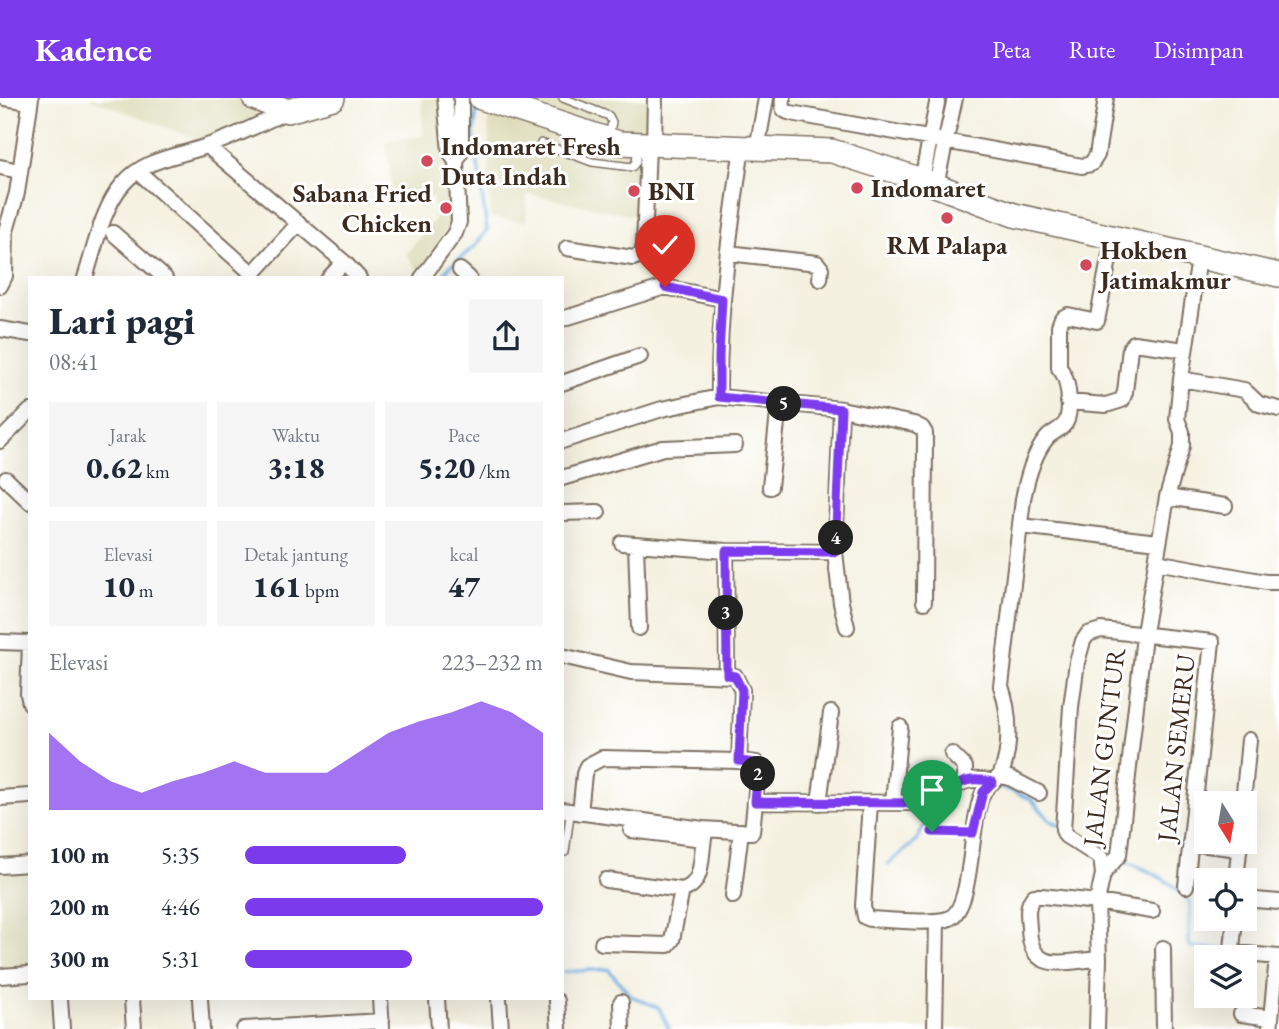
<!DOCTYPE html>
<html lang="id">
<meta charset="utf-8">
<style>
body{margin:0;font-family:"EB Garamond",serif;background:#f6f6f7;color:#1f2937;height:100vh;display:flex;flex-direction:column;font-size:26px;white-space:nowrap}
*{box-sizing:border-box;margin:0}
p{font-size:23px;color:#747a83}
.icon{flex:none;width:38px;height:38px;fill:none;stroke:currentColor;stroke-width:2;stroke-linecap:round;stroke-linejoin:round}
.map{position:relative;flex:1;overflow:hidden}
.panel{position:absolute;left:28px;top:178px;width:536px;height:724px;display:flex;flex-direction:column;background:#fff;border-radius:0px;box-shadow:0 7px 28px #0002}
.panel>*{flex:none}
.needle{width:46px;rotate:169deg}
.tools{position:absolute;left:1194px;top:693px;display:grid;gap:14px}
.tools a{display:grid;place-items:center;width:63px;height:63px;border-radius:0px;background:#fff;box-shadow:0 7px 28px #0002;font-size:35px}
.pin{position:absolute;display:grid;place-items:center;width:60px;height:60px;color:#fff;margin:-72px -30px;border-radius:50% 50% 50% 0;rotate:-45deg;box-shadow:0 0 7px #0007}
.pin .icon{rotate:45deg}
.km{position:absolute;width:35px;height:35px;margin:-18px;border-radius:50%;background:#222;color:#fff;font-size:19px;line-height:35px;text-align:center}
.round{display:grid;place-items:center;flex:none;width:74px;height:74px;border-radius:0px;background:#f6f6f7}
.overview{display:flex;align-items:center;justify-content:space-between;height:119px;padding:0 21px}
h1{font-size:38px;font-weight:800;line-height:52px}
.stats{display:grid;grid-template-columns:repeat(3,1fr);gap:10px;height:119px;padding:7px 21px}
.stats div{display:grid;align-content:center;border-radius:0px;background:#f6f6f7;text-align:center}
.stats b{font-size:30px;font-weight:800}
.stats small{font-size:19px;font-weight:400}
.stats p{font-size:19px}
.chart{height:196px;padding:14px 21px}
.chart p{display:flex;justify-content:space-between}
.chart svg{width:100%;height:126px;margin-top:7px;fill:#7c3aed;opacity:.7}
ul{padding:0 21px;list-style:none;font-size:23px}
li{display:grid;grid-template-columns:112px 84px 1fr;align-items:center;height:52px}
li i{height:18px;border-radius:9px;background:#7c3aed}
header{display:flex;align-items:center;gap:42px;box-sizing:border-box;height:98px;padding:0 35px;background:#7c3aed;color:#fff}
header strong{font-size:33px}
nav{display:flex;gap:38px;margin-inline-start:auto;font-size:24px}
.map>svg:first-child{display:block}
.built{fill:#deddbb}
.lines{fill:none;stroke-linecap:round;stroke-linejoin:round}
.stream{stroke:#6eace1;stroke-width:3.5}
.service-casing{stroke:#7c7062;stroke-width:10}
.minor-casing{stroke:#7c7062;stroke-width:18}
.primary-casing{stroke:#7c7062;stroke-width:26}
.service{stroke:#fff;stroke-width:7}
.minor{stroke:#fff;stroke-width:14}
.primary{stroke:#fff;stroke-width:23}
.route-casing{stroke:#fff;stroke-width:14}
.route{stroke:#7c3aed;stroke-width:9}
.poi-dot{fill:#d1495b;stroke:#fff;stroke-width:2.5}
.labels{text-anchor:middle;stroke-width:6;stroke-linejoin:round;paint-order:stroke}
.poi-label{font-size:26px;font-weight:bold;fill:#3b2a1e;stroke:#fff;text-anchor:start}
.street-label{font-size:26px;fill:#3b2a1e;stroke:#fff}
</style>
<header>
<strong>Kadence</strong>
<nav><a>Peta</a><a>Rute</a><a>Disimpan</a></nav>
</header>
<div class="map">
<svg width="1279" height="931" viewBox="0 0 1279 931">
<rect width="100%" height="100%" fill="#fff"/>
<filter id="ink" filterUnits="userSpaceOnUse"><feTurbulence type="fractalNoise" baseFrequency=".0143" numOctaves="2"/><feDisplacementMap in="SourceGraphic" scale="14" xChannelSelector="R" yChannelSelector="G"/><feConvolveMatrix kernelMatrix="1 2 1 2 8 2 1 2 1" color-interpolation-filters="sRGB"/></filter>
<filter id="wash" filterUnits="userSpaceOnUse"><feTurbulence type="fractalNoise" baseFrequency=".00686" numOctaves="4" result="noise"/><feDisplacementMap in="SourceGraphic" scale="28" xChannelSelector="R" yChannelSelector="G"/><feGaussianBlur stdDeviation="1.57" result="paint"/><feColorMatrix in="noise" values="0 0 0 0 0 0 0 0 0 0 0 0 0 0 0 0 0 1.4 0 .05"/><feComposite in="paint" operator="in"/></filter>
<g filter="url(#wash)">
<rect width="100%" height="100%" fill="#f4f1e0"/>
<path class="built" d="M89 0H283L269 18 205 44Z
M422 0H438L452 123 419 174 406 156 435 121 433 99 393 103 386 43 423 38Z
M488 0H650L649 29 640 119 527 96 526 124 490 119Z
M30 772V871L0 873V774Z"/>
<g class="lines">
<path class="stream" d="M442 180 448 170 474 149 487 132 474 37 477 6
M996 687 1031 701 1050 722 1059 727
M1087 743 1113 759
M1120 762C1145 770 1173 783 1190 804L1189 845 1191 849 1223 851 1228 856
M888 766 916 743 927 723 943 704
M562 874 608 871 631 898 659 910 669 931"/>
</g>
</g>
<g filter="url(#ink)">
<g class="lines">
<defs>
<path id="service" d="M563 0 609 18 612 24 609 38
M541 45 592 64 632 69 636 64 638 48
M932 734 973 735
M565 754 570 717 569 714"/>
<path id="minor" d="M5 0 30 4
M445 0 450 54 456 64
M783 0C782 9 782 13 791 15L1082 68 1091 66 1097 57 1106 0
M654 48 655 0
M757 51 766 0
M212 52 344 164 359 180
M0 69 19 73
M142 77 253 176
M922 82 938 0
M936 87 955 0
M113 135 165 180
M567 150 633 160 641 157 644 148 648 48
M728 155 817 165 821 170 820 181
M460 172 469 180
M85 180C95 150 102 110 123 86 144 61 175 59 204 49 233 40 261 25 288 13
M249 180 298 126
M329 180 344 164
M422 180 455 135 459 124 456 64 461 54V0
M0 188 5 178 6 133 17 95 31 0
M562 221 665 189 722 201
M0 231 30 236
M1181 281 1244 292 1259 306 1279 311
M562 285 640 258
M719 299C718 215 730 132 742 49
M1068 304 1106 307 1122 302 1125 294 1130 250 1134 245 1185 252
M841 311 835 454 841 505 847 529
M0 343 30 313
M562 343 662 311 719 299 841 311 914 326 922 330 925 335 924 504
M562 380 663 350 735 347
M6 381 30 404
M770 389 779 306
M1167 399 1225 408
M562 415 598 414
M1021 428 1158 444
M622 445 726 453 835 454
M636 447 639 530
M726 453 727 577
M1156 464 1266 484H1279
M0 544 30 545
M30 546 28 596 30 605
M562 558 631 574 735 578 742 592 739 663 602 660 587 668 584 676 580 715
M952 656 965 669V683
M739 663 756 665 758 670 755 704
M1000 678C1012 652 1010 614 1001 588L1023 401C1027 381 1033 356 1047 340 1053 333 1064 331 1067 322 1071 309 1069 279 1059 270V228L1062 220 1068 217 1097 223 1113 141
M0 700 30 698
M893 704 900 629
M819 705 831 615
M870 705 863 808 865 819 870 821C889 822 935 827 950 820 974 808 969 720 984 693 988 686 995 682 1000 678L1010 680 1039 695
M1243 705 1249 642
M562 712 703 731 752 734 755 704 927 705C957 695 955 675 993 684
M631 732 703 741
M1190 745 1239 751
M0 768 30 766
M1103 776 1101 760 1066 738 1063 732 1071 609 1077 564 1083 543 1088 536 1101 532 1212 544 1186 788
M606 782 682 792C707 786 699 752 706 732L703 731
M1236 782 1240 744
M733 798 741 733
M1244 801 1279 804
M1235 821 1232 851 1235 855 1279 859
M602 845 668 847 672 842 682 792
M1163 850 1164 931
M1099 861C1064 863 1030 877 1029 830 1028 818 1026 807 1034 798H1042L1097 804 1152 813
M0 878 30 876
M60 901 62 931
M132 901 134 931
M200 901 202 931
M380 901 382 930
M437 901 439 931
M499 901 501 931
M557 903 559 931
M621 904 622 931
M1241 916 1271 920
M244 931 382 923
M935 931 937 823
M1097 931 1099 861 1097 804 1103 776 1119 757 1145 529 1167 399 1182 348V334L1177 321 1181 281 1199 160
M1270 931 1277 859"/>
<path id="primary" d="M254 0 288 13 333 0
M481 0 619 45 832 53 922 82 1014 117 1279 177"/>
</defs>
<use href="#service" class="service-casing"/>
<use href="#minor" class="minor-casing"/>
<use href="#primary" class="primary-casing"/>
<use href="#service" class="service"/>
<use href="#minor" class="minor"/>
<use href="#primary" class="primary"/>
</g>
</g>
<g class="lines" filter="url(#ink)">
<defs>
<path id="route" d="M665 189 722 201 719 257V299L841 311 835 454 726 453 727 577 735 578 742 592 739 663 756 665 758 670 755 704 927 705C957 695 955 675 993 684L983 694 973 735 932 734"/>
</defs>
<use href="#route" class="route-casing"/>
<use href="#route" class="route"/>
</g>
<g class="poi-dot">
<circle cx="427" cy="63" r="7"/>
<circle cx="857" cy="90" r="7"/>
<circle cx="634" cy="93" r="7"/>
<circle cx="446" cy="110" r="7"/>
<circle cx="947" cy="120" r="7"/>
<circle cx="1086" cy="167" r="7"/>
</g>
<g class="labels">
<g class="poi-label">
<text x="441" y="57">Indomaret Fresh<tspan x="441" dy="30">Duta Indah</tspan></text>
<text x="871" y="99">Indomaret</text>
<text x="648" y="102">BNI</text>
<text x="432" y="104" text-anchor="end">Sabana Fried<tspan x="432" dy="30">Chicken</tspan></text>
<text x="947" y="156" text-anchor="middle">RM Palapa</text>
<text x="1100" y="161">Hokben<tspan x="1100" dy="30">Jatimakmur</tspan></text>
</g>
<g class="street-label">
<text transform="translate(1104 649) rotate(-83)" y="9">JALAN GUNTUR</text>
<text transform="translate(1176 650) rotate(-84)" y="9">JALAN SEMERU</text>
</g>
</g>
</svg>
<div class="tools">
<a><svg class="needle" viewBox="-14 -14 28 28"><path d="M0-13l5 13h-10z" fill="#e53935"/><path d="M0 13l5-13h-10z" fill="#747a83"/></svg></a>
<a><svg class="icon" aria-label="locate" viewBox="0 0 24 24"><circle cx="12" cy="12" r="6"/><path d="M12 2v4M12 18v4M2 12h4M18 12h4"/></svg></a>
<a><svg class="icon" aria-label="layers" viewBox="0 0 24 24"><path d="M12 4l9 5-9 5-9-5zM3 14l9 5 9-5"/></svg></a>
</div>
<div class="pin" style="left:932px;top:734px;background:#1e9e55"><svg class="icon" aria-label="arrive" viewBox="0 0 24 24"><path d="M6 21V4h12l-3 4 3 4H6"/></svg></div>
<div class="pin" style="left:665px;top:189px;background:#d93025"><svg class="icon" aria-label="check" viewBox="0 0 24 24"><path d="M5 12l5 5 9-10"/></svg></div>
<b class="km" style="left:758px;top:676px">2</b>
<b class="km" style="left:726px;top:515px">3</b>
<b class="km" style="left:836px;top:440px">4</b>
<b class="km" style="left:784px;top:306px">5</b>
<section class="panel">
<div class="overview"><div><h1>Lari pagi</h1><p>08:41</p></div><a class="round"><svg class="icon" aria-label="share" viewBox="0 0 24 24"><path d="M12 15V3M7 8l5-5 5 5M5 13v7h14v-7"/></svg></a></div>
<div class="stats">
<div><p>Jarak</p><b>0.62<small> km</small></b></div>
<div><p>Waktu</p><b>3:18</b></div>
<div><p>Pace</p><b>5:20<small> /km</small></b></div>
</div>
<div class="stats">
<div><p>Elevasi</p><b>10<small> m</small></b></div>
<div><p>Detak jantung</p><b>161<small> bpm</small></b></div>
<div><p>kcal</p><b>47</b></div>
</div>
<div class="chart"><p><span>Elevasi</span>223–232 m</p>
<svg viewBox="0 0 160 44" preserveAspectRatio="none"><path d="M0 44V17L10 27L20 34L30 38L40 34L50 31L60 27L70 31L80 31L90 31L100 24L110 17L120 13L130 10L140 6L150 10L160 17V44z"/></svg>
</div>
<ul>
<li><b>100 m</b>5:35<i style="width:54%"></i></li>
<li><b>200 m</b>4:46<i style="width:100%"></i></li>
<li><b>300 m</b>5:31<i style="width:56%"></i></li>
</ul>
</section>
</div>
